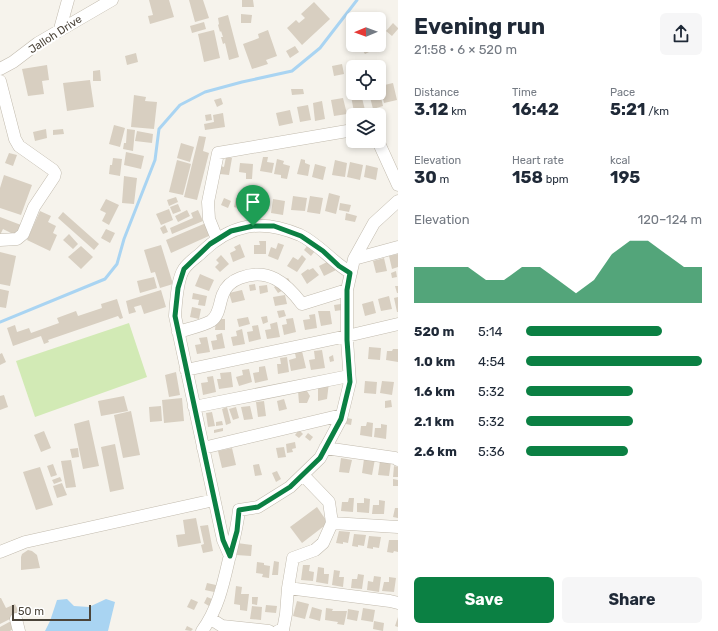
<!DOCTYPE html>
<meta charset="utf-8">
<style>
body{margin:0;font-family:Rubik,sans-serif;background:#f6f6f7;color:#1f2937;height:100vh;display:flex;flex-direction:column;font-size:15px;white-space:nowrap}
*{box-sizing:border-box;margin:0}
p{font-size:13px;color:#747a83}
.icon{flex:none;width:22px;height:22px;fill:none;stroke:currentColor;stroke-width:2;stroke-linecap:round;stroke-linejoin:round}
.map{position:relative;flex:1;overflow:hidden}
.drawer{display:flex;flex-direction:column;background:#fff;width:320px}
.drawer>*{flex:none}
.needle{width:26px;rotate:269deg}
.buttons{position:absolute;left:346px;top:12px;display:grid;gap:8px}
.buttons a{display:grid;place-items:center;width:40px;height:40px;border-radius:6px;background:#fff;box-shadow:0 2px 6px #0003;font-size:20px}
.scale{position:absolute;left:12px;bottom:10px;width:79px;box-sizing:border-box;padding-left:4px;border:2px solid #4b4439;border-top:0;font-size:11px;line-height:14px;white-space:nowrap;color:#4b4439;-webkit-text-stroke:3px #fff;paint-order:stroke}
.pin{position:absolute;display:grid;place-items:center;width:34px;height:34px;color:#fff;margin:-41px -17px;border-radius:50% 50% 50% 0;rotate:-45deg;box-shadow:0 0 4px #0007}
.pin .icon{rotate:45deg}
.round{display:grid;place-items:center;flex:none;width:42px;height:42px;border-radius:6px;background:#f6f6f7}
.head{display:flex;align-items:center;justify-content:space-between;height:68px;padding:0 16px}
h1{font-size:22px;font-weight:700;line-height:30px}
.stats{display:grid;grid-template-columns:repeat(3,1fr);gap:6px;height:68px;padding:4px 16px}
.stats div{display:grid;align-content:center}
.stats b{font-size:17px;font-weight:700}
.stats small{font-size:11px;font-weight:400}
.stats p{font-size:11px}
.chart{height:112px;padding:8px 16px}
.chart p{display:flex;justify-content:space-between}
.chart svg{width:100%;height:72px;margin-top:4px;fill:#0b8043;opacity:.7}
.primary-button{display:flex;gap:8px;margin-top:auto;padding:8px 16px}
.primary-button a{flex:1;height:46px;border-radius:6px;background:#0b8043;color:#fff;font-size:16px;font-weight:700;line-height:46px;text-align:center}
.primary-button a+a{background:#f6f6f7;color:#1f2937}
ul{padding:0 16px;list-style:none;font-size:13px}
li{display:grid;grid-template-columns:64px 48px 1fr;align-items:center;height:30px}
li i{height:10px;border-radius:5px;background:#0b8043}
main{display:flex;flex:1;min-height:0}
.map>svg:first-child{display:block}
.green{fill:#d2eab5}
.water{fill:#a9d4f2}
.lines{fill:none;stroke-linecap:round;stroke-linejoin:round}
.stream{stroke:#a9d4f2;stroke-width:3}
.building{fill:#d8cfc1}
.minor-casing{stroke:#c2bbae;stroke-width:13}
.minor{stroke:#fff;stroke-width:12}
.route-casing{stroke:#fff;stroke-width:8}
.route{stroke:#0b8043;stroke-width:5}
.labels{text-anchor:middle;stroke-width:4;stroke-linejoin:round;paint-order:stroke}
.street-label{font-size:11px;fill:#4b4439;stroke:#fff}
</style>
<main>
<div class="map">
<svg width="398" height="631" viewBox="0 0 398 631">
<rect width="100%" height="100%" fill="#f6f3ec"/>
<path class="green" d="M129 323 147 377 35 417 16 361Z"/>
<path class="water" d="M67 599 74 606 89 607 106 599 115 602 108 631H45L50 621 57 600Z"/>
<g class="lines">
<path class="stream" d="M0 322 105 279 117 264 124 239 155 160 159 129 180 105 205 92 242 82 292 71 320 48 357 0"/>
</g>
<path class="building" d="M149 0H169L174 17 150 24 148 16 153 15Z
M189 0H203L209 18 195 22Z
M242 0H253L254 7H242Z
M314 2 330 19 302 45 287 28 296 20 299 23 305 18 301 14Z
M241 14 252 15 251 23H241Z
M228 15 239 57 229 60 225 43 223 44 221 37H223L221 31 220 32 218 25 219 24 218 18Z
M204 22 206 29 192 33 190 26Z
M393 23 398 28V29L392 36 386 31Z
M214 30 220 58 204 62 198 34Z
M268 30 277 56 266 60 268 64 252 69 243 44 259 38 258 34Z
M367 45 371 51 365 54 361 48Z
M295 46 299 52 290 58 286 51Z
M136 53 138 62 127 65 125 56Z
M379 60 382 72H379V67H372L371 62Z
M342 64 344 74 334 76 332 66Z
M47 65 49 80 42 81 44 94 28 96 22 69Z
M355 65 356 67H353V74L351 75 350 66Z
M100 70 101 81H93V71Z
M90 80 94 107 67 111 63 83Z
M393 83 397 100 384 103 380 86Z
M291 89H303L304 94 292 95Z
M369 93H380L383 106 373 109Z
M361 94 365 110 354 112 351 96Z
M134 95 146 97 145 101 157 102 154 129 131 127Z
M221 98 223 104 217 107 214 100Z
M343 98 347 114 334 116 331 100Z
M322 101 325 119 315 121 313 103Z
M308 105 311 120 300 122 297 107Z
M290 110 293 123 279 126 276 113Z
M223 113 225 127 205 130 204 124 214 122 213 115Z
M211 114 212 120 206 121 205 115Z
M114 125 125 128 120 147 109 144Z
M46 129 47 138 35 141 33 132Z
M63 129 64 134 53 135V130Z
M127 129 135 130 133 151 123 149 124 143H126Z
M137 131 153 134 152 143 135 141Z
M199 136 206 137 203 151 209 153 197 200 184 197Z
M181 143 194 147 190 162 177 158Z
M126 152 144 156 141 169 124 165Z
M9 153 17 155 13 166 5 163Z
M226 157 232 158 229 175 220 174 221 166 224 167Z
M263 157H268L267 162 274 163 272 173 260 171Z
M113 158 122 159 120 176 109 174 110 165H112Z
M277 159 284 161 283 164 290 166 287 179 281 178V175L274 174Z
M301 159 305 160V163L310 165 308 176 297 174Z
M177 160 191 164 183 195 169 192Z
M335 160 347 163 345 177 332 175Z
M350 162 363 165 360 180 347 177Z
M240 163 253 164 252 179H246V173L239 172Z
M315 164 326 167 323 180 312 177Z
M366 165 378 168 376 180 364 177Z
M4 175 32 185 21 215 0 208V188Z
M124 176 137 178 134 204 122 203Z
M329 193 340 196 336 214 325 211Z
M258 196 268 198 266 209 256 208Z
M293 196 307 198 305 211 291 210Z
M310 196 323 198 320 214 307 212Z
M176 197 178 202 169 206 167 200Z
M224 198 231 201 228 208 221 205Z
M236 198 246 201 243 210 234 207Z
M106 199 119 205 109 225 102 221 106 213 100 210Z
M273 199 285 201 283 215 271 213Z
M340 203 351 205 349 212 339 210Z
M178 204 181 211 173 214 170 207Z
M169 209 173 220 161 225 156 214Z
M187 210 190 216 178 222 175 216Z
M198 210 203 221 172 234 170 228 193 218 191 213Z
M40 211 51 216 48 222 56 226 53 233 57 235 50 251 27 240Z
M63 212 99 244 94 250 58 218Z
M346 213 357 216 355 222 345 220Z
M0 217 21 225 17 236 3 229 0 235Z
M206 223 211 235 171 253 166 240Z
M165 225 168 232 163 234 160 228Z
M106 229 115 233 110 243 101 238Z
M69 234 78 244 73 249 63 240Z
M259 241H266V254H254V245H260Z
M311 241 318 247 311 256 304 250Z
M278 243 284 245 278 260 268 256 271 247 276 249Z
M240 244 245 257 233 262 230 253 236 250 234 247Z
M161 245 173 284 160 288 155 272 151 273 144 250Z
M81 246 93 257 81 269 68 257Z
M0 252 16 256 10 286 0 284Z
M398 254V267L392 269 389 256Z
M221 255 229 264 220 272 215 267 219 263 216 260Z
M302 255 306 259 297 272 287 266 293 257 298 260Z
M384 258 387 271 376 273 373 261Z
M331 260 336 270 324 276 319 266Z
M313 268 319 275 307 284 301 274 308 269 309 270Z
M396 271 397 277 392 278 391 273Z
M200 274 214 280 209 291 195 286Z
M154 277 157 288 140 293 137 281Z
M288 278 292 285 278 293 274 287Z
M255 284 256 290 250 291 249 285Z
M267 285 268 292 260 294 259 286Z
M395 286H398V293H397Z
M0 289 9 291 6 308 0 307Z
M161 290 166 307 144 314 141 305 134 307 136 312 129 314 126 301Z
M242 290 245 300 232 303 229 293Z
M193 293 207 296 205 306 198 305 199 300 192 299Z
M285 295 287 304 275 306 273 297Z
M389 296 392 309 381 311 378 299Z
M398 297V312H397L394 298Z
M117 299 123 318 120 319 118 316 48 340 49 342 44 344 41 336 13 346 7 328 15 325 17 332 29 328 31 333 59 323 57 318 76 311 78 316 102 308 101 304Z
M373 301 376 313 365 316 362 304Z
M341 304 342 310 335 311 334 305Z
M192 307 201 309 199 319 190 317Z
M284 310 286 316 279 318 277 311Z
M318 311H330L332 324 321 326Z
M315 314 317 328 305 330 303 320 310 319 309 315Z
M267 316 268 322 263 324 261 317Z
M248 317 250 324 239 327 237 319Z
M293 318 296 332 284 335 282 325 287 324 286 319Z
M216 319H225V330H215Z
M277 322 280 337 267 339 265 330 271 329 270 324Z
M258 325 261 339 249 342 247 332 253 331 252 326Z
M242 329 245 344 233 346 231 337 237 336 236 331Z
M222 333 225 348 213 350 211 341 217 340 216 335Z
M207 337 210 352 197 354 195 345 201 344 199 338Z
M369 347 381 348 380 360 368 359Z
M393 349H398V362L386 360 387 351H392Z
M322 350 325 368 311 370 309 360 315 359 314 351Z
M302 351 306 368 291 371 289 360 296 358 295 353Z
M2 353 6 362 0 365V354Z
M333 355 334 361 330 362 329 357Z
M287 357 289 372 278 374 277 364H281L280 358Z
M265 366 268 380 255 383 253 373 259 372V367Z
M249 369 252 382 239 386 236 377 243 375 242 370Z
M176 372 180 395 169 397 165 375Z
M231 372 233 387 219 389 217 379H221L220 373Z
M330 374 327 399 318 401V377Z
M213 376 216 392 203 395 201 383 208 382 207 377Z
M365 381 377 382 376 394 364 393Z
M382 381 394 382 392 395 380 393Z
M298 391H307L310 396 307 403H299Z
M4 395 8 407 0 410V396Z
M124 396 128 411 101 416 98 401Z
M182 398 184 421 164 423 162 400Z
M284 399 287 409 279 411 277 401Z
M391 400 392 407 385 408V401Z
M264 401 266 416 258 417 256 402Z
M161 406 162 421 150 422 149 407Z
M250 406 253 419 244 420 241 407Z
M227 407 231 423 226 425 222 409Z
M236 407 239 418 233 420 229 409Z
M131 411 140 455 123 458 114 415Z
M212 412 215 426 208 427 206 413Z
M347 418 352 419 351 425 346 424Z
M89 420 99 466 83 469 74 424Z
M222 421 223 425 216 426V422Z
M367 422 373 423 372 437 360 435 361 426H366Z
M381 424 387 425 386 439 374 437 375 428H381Z
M223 428V431L214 433V430Z
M299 430 303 434 299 438 295 435Z
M44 431 51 448 41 452 34 435Z
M308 433 313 437 310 441 305 437Z
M295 442 296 448 292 449 293 452 287 453 286 444Z
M115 444 124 489 110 492 101 447Z
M284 447 286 457 278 458 276 448Z
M78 448 79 457 72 458 70 449Z
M232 448 236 465 222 468 218 451Z
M341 458 352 460 349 473 339 472Z
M364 459H375L372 475 362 473Z
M71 460 76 487 66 488 61 461Z
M380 461 391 462 389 476 378 475Z
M53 464 57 475 51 477 47 466Z
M259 464 262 475 255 476 253 465Z
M394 466 398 467V477H393Z
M40 467 53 505 36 510 23 472Z
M277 471 281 479 276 482 272 473Z
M60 477 62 481 54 484 52 480Z
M393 479 398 480V486H393Z
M62 483 67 495 57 498 53 486Z
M349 498H354L353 512 341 511 342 502H348Z
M364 498 370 499 369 513 357 512V503H364Z
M379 500 385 501 384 514H372L373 505H379Z
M317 507 328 523 302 543 290 527Z
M395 508H398V518L393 517Z
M196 518 201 543 178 547 176 535 185 534 183 520Z
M208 525 213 551 203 553 201 545 204 544 200 526Z
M339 531 350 532 348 543 343 542V544L336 543Z
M354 534 366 535 364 546 358 545V547L352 546Z
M369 536 381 537 379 548 373 547V549L367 548Z
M389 540H398V552L394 551 393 553 387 552Z
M237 543 252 545 251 556 236 555Z
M28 550 32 551 37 555 40 568 21 570V557L22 554Z
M274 561 279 562 278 575H272Z
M257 562 264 563V565L270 566 269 578 262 577 263 574 256 573Z
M303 565H310L309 571 314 572 313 581 301 580Z
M318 567 324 568V574H329L328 584 316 582Z
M334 570 340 571 339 577H344L343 587 332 585Z
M358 574 364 575 362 589 351 588 352 579H357Z
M374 576 381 577 379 592 367 590 368 581 373 582Z
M389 577 396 578 394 592 382 591 384 582H389Z
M207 583 216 585 214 592 205 590Z
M236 586 242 587 241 594H249L247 611 240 610V605L234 604Z
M207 597 212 599 209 606 204 603Z
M252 597H258L257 605 252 604Z
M0 598H1L6 608 15 604 20 614 0 624Z
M191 599 198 602 194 610 187 607Z
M297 601 309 604 305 619 293 616Z
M266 605 277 606 276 613 265 612Z
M252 606 262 607 261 620 250 619Z
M312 607 322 610 320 621 309 618Z
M326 608 333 609 332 611H347L344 625 337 624 338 622 325 620Z
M363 608 375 610 373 622 361 620Z
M348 609 359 611 357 621 347 619Z
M398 617V627L395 626Z
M13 620 17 627 10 631H0V627Z
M374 621 384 623 383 631 373 629Z
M187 626 193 629 191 631 185 630Z"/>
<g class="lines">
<defs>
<path id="minor" d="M60 29 68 0
M0 69 13 62 38 43 112 0
M0 81 15 139 19 146 53 170 55 173 54 177 34 207 23 234 17 239 0 240
M378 141 398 185
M217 239 209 219 208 202 218 153 353 130
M354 259 398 247
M178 332C187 329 203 326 211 321 220 315 219 303 223 294 226 286 232 281 240 278 268 267 286 283 302 304L347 290
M186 370 347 336 398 324
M194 407 349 376
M203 448 342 415
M325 448 395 458 398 460
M303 475 329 502 332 523 398 527
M0 552 25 542 214 500
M230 556 223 540 175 316C176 303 177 279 184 269 188 263 195 258 200 254 230 224 261 218 300 235 319 244 332 262 351 273
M288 588 390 601 398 603
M16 619 19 631
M211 619 222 626 269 631
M202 631C218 609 223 585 229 559 233 542 237 529 239 510L258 507 290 487 320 458 341 419 350 382 347 340V290L354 259 374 223 398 201
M278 631 283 630 286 614 288 588 293 558 315 550 323 543 332 523"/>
</defs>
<use href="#minor" class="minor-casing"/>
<use href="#minor" class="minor"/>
</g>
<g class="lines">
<defs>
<path id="route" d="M253 226H274L301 236 323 251 339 266 350 273 347 290V340L350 382 341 419 320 458 290 487 258 507 239 510 237 531 230 556 223 540 175 316 178 288 184 269 210 244 231 231Z"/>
</defs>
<use href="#route" class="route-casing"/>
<use href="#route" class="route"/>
</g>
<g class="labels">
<g class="street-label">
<text transform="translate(55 34) rotate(-33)" y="4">Jalloh Drive</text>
</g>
</g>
</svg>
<div class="buttons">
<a><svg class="needle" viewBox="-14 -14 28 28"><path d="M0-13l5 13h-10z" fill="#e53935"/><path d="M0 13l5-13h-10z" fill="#747a83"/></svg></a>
<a><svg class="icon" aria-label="locate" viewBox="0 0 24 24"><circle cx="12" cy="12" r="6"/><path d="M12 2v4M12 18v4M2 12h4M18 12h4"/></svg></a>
<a><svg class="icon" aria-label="layers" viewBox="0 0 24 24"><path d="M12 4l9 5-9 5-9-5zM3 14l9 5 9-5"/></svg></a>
</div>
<div class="scale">50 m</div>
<div class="pin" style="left:253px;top:226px;background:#1e9e55"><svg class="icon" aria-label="arrive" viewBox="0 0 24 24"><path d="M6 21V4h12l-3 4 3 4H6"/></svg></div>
</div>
<section class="drawer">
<div class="head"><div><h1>Evening run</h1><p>21:58 · 6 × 520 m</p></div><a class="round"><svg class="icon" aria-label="share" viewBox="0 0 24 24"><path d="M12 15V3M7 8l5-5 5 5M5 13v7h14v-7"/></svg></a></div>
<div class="stats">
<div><p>Distance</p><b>3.12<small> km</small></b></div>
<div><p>Time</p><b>16:42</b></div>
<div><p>Pace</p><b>5:21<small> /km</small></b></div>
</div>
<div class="stats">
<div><p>Elevation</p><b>30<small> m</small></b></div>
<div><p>Heart rate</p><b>158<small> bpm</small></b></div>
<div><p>kcal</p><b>195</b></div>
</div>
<div class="chart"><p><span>Elevation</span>120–124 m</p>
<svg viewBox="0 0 160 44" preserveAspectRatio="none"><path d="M0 44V22L10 22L20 22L30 22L40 30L50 30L60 22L70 22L80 30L90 38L100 30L110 14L120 6L130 6L140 14L150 22L160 22V44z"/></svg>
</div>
<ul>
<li><b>520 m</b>5:14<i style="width:77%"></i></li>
<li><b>1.0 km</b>4:54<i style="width:100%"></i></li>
<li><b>1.6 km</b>5:32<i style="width:61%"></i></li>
<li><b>2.1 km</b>5:32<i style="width:61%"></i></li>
<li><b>2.6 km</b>5:36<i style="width:58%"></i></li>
</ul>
<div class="primary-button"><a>Save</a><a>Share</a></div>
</section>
</main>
